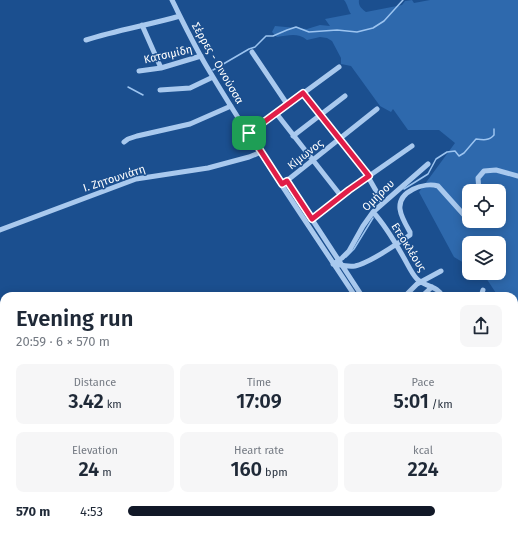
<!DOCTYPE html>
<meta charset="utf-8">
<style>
body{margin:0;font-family:"Fira Sans",sans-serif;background:#f6f6f7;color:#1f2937;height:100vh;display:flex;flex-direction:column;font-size:15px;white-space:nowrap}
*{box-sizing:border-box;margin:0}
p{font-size:13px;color:#747a83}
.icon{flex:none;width:22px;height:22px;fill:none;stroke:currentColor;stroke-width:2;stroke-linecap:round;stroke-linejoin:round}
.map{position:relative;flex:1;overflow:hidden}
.panel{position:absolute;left:0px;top:292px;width:518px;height:242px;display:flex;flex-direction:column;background:#fff;border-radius:12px 12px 0 0;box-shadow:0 2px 10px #0003}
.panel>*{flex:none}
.fabs{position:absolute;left:462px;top:184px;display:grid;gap:8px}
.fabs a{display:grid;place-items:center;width:44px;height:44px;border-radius:8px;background:#fff;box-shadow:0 2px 10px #0003;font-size:20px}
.pin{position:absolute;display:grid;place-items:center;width:34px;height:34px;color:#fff;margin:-17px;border-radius:8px;box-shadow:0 2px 6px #0006}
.round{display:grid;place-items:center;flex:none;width:42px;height:42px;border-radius:8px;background:#f6f6f7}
.head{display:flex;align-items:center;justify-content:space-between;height:68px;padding:0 16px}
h1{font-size:22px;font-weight:600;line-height:30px}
.figures{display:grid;grid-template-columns:repeat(3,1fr);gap:6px;height:68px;padding:4px 16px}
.figures div{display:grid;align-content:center;border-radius:8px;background:#f6f6f7;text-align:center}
.figures b{font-size:20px;font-weight:600}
.figures small{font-size:11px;font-weight:400}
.figures p{font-size:11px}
ul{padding:0 16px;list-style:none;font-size:13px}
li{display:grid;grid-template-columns:64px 48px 1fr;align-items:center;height:30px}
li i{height:10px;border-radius:5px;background:#111827}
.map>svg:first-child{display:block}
.green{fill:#2e69ad;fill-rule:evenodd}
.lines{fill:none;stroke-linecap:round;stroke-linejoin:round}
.stream{stroke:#9cc4f0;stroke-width:1.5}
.minor{stroke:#a9c9ee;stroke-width:5}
.route-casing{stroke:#fff;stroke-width:8}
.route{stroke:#e11d48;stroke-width:5}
.labels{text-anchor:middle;stroke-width:3;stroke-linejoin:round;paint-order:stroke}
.street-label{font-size:11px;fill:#fff;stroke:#1b4f8f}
</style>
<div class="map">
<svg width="518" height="534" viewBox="0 0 518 534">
<rect width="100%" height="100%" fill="#1b4f8f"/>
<path class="green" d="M344 0H359C358 6 362 9 366 12L402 5 405 1 412 0 414 3 430 0H518V415L514 407V296H498L484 275 481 273H499V243H469V266L454 257 419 192 455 143 439 130H408L393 109 391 112 380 106 351 66 341 64V58L332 41 327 38 320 37 307 40C297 32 288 36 277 37L272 32 275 26 307 29 320 25 330 26 325 19 351 14C348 10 348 5 344 0ZM469 191H499V221H469Z
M514 453 518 454V497L514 498Z"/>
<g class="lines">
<path class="stream" d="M213 70 249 49 255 47 266 36H273L287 30 296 27 309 32 337 30 357 32 373 28 384 21 403 0
M128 87 143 95
M404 189 428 174 436 159 447 152 455 151 459 156 464 153 476 139C483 140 489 141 494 135V129
M346 257 354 249 373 218
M414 534 418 533"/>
<path class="minor" d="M172 0C183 22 194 45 207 67 253 145 305 220 355 296
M142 25 161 68
M86 40C117 30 149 25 180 16
M252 52 287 104
M139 71 161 68 201 56
M160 90 190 88 213 77
M303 93 363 168 383 203
M276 113 341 196
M249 133 339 67
M293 136 345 96
M124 142 128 139 137 136 190 124 231 106
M287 181 362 296
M284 183 377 109
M479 191 478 178 484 171 496 170 518 176
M373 212C385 225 395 242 404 258 408 265 412 274 417 279 425 287 438 286 442 296
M312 219 349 190 412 146
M0 230 136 179 208 168 249 157 261 152
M333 264C340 265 347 267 355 266 370 263 397 244 410 235V232C406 225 401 217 400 209 398 191 424 182 438 186L464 215 469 219
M333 264 342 258 349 251 363 226 373 212 428 164
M405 296 417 284 441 271
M422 296 432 287
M481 296 483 290
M420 530V534
M383 534 390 530
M426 534 432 530
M457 534V530
M498 534V530"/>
</g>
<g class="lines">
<defs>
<path id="route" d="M303 93 369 176 349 190 312 219 287 181 282 184 249 133Z"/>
</defs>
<use href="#route" class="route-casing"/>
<use href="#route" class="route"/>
</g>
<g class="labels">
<g class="street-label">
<text transform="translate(168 54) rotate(-13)" y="4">Κατσιμίδη</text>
<text transform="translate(218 63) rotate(60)" y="4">Σέρρες - Οινούσσα</text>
<text transform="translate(305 154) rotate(-38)" y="4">Κίμωνος</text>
<text transform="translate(114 178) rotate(-18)" y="4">Ι. Ζητουνιάτη</text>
<text transform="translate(378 195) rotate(-44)" y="4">Ομήρου</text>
<text transform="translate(409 247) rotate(58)" y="4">Ετεοκλέους</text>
</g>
</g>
</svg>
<div class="fabs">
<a><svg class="icon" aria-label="locate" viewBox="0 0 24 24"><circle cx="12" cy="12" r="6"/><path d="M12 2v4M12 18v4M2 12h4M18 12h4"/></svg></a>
<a><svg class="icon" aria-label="layers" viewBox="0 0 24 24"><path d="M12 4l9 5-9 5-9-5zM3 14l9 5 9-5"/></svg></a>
</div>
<div class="pin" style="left:249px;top:133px;background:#1e9e55"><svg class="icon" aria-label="arrive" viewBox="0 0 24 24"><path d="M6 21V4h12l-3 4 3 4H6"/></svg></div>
<section class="panel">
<div class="head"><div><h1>Evening run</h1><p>20:59 · 6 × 570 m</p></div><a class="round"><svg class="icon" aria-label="share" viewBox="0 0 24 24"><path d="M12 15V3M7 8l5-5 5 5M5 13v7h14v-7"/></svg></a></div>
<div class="figures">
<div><p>Distance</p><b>3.42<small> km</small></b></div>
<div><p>Time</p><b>17:09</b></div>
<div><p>Pace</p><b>5:01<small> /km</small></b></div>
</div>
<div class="figures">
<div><p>Elevation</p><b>24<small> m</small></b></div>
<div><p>Heart rate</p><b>160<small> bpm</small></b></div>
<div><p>kcal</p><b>224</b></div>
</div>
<ul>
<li><b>570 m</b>4:53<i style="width:82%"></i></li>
</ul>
</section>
</div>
